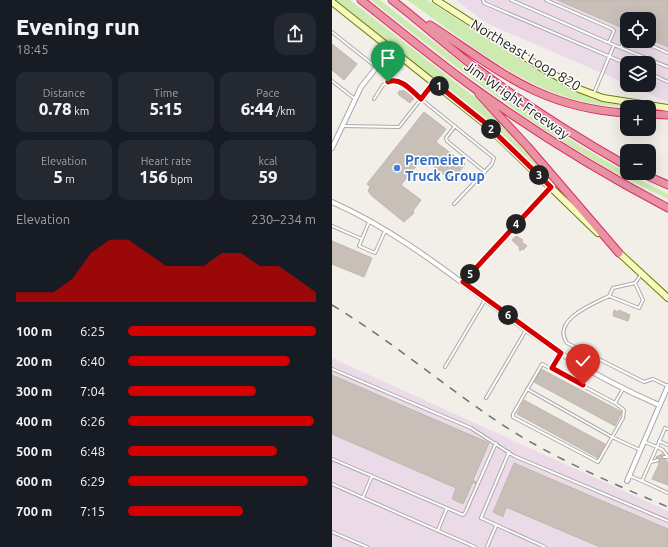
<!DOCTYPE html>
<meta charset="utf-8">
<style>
body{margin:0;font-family:Ubuntu,sans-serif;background:#242831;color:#f1f3f6;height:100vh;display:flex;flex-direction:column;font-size:15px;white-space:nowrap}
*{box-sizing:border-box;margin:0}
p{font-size:13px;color:#9ea1a6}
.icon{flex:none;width:22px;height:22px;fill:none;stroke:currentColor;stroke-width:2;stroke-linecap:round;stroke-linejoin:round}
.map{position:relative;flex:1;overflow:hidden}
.side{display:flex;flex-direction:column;background:#171b24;width:332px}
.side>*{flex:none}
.controls{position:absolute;left:288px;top:12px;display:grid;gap:8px}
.controls a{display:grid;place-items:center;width:36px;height:36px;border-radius:8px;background:#171b24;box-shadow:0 4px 16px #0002;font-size:20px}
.pin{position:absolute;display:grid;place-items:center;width:34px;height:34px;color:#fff;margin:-41px -17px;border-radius:50% 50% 50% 0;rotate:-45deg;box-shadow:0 0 4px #0007}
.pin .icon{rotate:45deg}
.km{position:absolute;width:20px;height:20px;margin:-10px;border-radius:50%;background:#222;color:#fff;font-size:11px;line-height:20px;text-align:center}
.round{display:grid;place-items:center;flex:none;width:42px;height:42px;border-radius:12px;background:#242831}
.headline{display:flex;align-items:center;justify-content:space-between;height:68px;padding:0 16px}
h1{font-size:22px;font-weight:800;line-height:30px}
.figures{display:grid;grid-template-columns:repeat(3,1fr);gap:6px;height:68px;padding:4px 16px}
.figures div{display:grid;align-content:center;border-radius:10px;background:#242831;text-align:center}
.figures b{font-size:17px;font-weight:800}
.figures small{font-size:11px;font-weight:400}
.figures p{font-size:11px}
.chart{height:112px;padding:8px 16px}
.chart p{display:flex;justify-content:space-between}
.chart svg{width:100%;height:72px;margin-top:4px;fill:#d40000;opacity:.7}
ul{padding:0 16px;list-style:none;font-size:13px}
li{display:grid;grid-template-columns:64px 48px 1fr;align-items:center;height:30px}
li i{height:10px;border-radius:5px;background:#d40000}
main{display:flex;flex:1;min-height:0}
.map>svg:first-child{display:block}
.industrial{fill:#ebdbe8;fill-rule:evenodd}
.grass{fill:#cdebb0}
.building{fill:#c7bfb8;stroke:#c4b6ab}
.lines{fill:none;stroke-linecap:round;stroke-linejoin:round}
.service-casing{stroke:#a9a9a9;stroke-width:4}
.minor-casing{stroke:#a9a9a9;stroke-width:6}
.secondary-casing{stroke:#707d05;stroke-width:8}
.motorway-casing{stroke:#dc2a67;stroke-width:9}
.service{stroke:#fff;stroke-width:2}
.minor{stroke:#fff;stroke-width:4}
.secondary{stroke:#f7fabf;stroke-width:6}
.motorway{stroke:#e892a2;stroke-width:7}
.rail{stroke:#707070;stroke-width:1.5;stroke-dasharray:8 8;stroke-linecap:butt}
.route-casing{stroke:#fff;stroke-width:8}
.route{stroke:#d40000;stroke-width:5}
.shop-dot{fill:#3f7fe0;stroke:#fff;stroke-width:1.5}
.labels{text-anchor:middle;stroke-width:3;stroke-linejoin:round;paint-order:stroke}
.street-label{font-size:14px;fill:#222;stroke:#fff}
.shop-label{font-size:14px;font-weight:bold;fill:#366cbe;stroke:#fff;text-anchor:start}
</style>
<main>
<section class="side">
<div class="headline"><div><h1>Evening run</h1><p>18:45</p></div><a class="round"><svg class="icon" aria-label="share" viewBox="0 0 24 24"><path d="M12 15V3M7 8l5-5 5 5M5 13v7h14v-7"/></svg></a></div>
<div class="figures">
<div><p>Distance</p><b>0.78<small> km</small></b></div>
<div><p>Time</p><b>5:15</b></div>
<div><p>Pace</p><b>6:44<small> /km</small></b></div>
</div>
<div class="figures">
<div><p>Elevation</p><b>5<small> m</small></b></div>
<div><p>Heart rate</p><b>156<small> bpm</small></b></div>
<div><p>kcal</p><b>59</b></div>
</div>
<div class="chart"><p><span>Elevation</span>230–234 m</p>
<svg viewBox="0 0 160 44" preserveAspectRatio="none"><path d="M0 44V38L10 38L20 38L30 30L40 14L50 6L60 6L70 14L80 22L90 22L100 22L110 14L120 14L130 22L140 22L150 30L160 38V44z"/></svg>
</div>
<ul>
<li><b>100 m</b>6:25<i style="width:100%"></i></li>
<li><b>200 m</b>6:40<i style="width:86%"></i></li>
<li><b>300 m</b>7:04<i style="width:68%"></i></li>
<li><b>400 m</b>6:26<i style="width:99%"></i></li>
<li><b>500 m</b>6:48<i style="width:79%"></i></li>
<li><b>600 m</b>6:29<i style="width:96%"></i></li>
<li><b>700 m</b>7:15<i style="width:61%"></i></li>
</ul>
</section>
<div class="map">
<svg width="336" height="547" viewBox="0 0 336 547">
<rect width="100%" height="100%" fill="#f2efe9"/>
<path class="industrial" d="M124 0H336V102L296 85H317V63H295V84L154 23ZM295 19H317V41H295Z
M0 358 336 511V547H0Z"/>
<path class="grass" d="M3 0H18L145 99 185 140 233 197 176 140 139 107Z
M39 0H48C140 72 231 144 336 194V199C227 149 132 74 39 0Z
M75 0H95L202 68 260 99 290 106C207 106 140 45 75 0Z"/>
<path class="building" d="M225 0H336V47L317 39V19H295V30Z
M0 44 25 64 12 80 0 70Z
M68 90 70 92 71 90 82 98 78 103 67 95 66 93Z
M92 112 114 129 104 142 133 164 120 181 96 162 102 156 99 154 93 160 91 158 69 185 89 200 81 211 82 213 72 222 40 196 36 191 38 187 35 184Z
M184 236 191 240 189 241 195 246 191 250 190 249 188 251 187 249 188 248 180 240Z
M0 241 40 258 32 277 0 264Z
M282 310 286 312 287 310 298 315 296 321 281 316Z
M209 369 290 412 283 426 202 382Z
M0 375 157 443 141 480 144 482 143 484 141 482 131 504 120 499 124 488 0 434Z
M192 400 273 444 266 458 185 414Z
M330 454 336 463V485L320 479 327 464 324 457Z
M182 463 336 529V547H268L174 507 171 517 161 512Z"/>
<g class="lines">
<defs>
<path id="service" d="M151 0 152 3 295 64
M179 0 282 45
M214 0 280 29 282 31 277 42
M0 32 44 67
M309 41 336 53
M289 47 295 36
M317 73 336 82
M0 81 23 99
M101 85 89 99 162 158 160 164 122 204
M262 93 282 45 336 67
M11 126 67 127 89 99 69 82 61 80 51 85 42 99
M123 126 114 138 115 141 153 172
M37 222 27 246 43 253 53 231
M0 226 30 239
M309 275 303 283 281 288 277 296C261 304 219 320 235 343L312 382 321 379 336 386
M131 282 218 188
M277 296 307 308 311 300 303 283
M210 364 283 403 292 410 291 418 266 462 181 417V414Z
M113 367 153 300
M220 367 229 354
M0 369 139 428 182 456 336 521
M195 389 280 437 308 450
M154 398 194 330
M283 403 291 389
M327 441 336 445
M177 452 149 518 213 547
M332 457H336
M336 457 331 450 325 447 333 428 336 429
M0 459 131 515 133 513 164 443
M319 462 326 460
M298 476 310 481 325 447 313 442
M310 481 336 493
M0 484 143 547
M31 497 40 476
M106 530 115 508
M0 532 35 547
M155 547 164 526"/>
<path id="minor" d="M0 148 29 87 59 49
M0 202C86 240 154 306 233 356 262 374 295 391 327 405
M295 481 336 386"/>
<path id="secondary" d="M104 0 210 68 247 89 271 98 336 108
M0 2 151 122 266 233
M284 250 336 298"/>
<path id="motorway" d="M29 0C66 29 103 60 142 88 204 133 268 172 336 208
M60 0C90 23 118 49 148 71 195 106 244 137 295 166
M98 25C167 70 207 108 295 113
M147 94 196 147 287 253
M317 114 336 115
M309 173 336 185"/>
</defs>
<use href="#service" class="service-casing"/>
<use href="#minor" class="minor-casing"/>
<use href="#secondary" class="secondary-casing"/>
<use href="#motorway" class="motorway-casing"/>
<use href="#service" class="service"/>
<use href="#minor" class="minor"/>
<use href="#secondary" class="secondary"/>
<use href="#motorway" class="motorway"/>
<path class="rail" d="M0 305C58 340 110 384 166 422 219 457 277 482 336 507"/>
</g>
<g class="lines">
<defs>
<path id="route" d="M56 82C68 76 81 92 89 99L102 82 152 122 219 187 131 282 229 353 220 368 251 385"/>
</defs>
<use href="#route" class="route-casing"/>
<use href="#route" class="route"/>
</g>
<circle class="shop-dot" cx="65" cy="168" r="4"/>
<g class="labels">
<g class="street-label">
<text transform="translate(194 55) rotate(31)" y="5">Northeast Loop 820</text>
<text transform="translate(185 100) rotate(35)" y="5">Jim Wright Freeway</text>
</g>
<g class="shop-label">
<text x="73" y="165">Premeier<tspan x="73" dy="16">Truck Group</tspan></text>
</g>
</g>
</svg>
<div class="controls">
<a><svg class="icon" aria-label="locate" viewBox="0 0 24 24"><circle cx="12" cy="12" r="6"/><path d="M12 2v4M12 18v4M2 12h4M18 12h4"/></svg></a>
<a><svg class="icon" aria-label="layers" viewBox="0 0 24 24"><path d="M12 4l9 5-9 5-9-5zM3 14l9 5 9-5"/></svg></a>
<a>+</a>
<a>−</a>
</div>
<div class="pin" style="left:56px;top:82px;background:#1e9e55"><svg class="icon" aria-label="arrive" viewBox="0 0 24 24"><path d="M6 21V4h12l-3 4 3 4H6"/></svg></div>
<div class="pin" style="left:251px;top:385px;background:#d93025"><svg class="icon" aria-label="check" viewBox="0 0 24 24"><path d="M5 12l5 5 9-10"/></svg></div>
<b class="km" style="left:107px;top:86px">1</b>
<b class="km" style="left:159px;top:129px">2</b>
<b class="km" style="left:207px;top:175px">3</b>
<b class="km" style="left:184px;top:224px">4</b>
<b class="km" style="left:138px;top:274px">5</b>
<b class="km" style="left:176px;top:315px">6</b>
</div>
</main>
